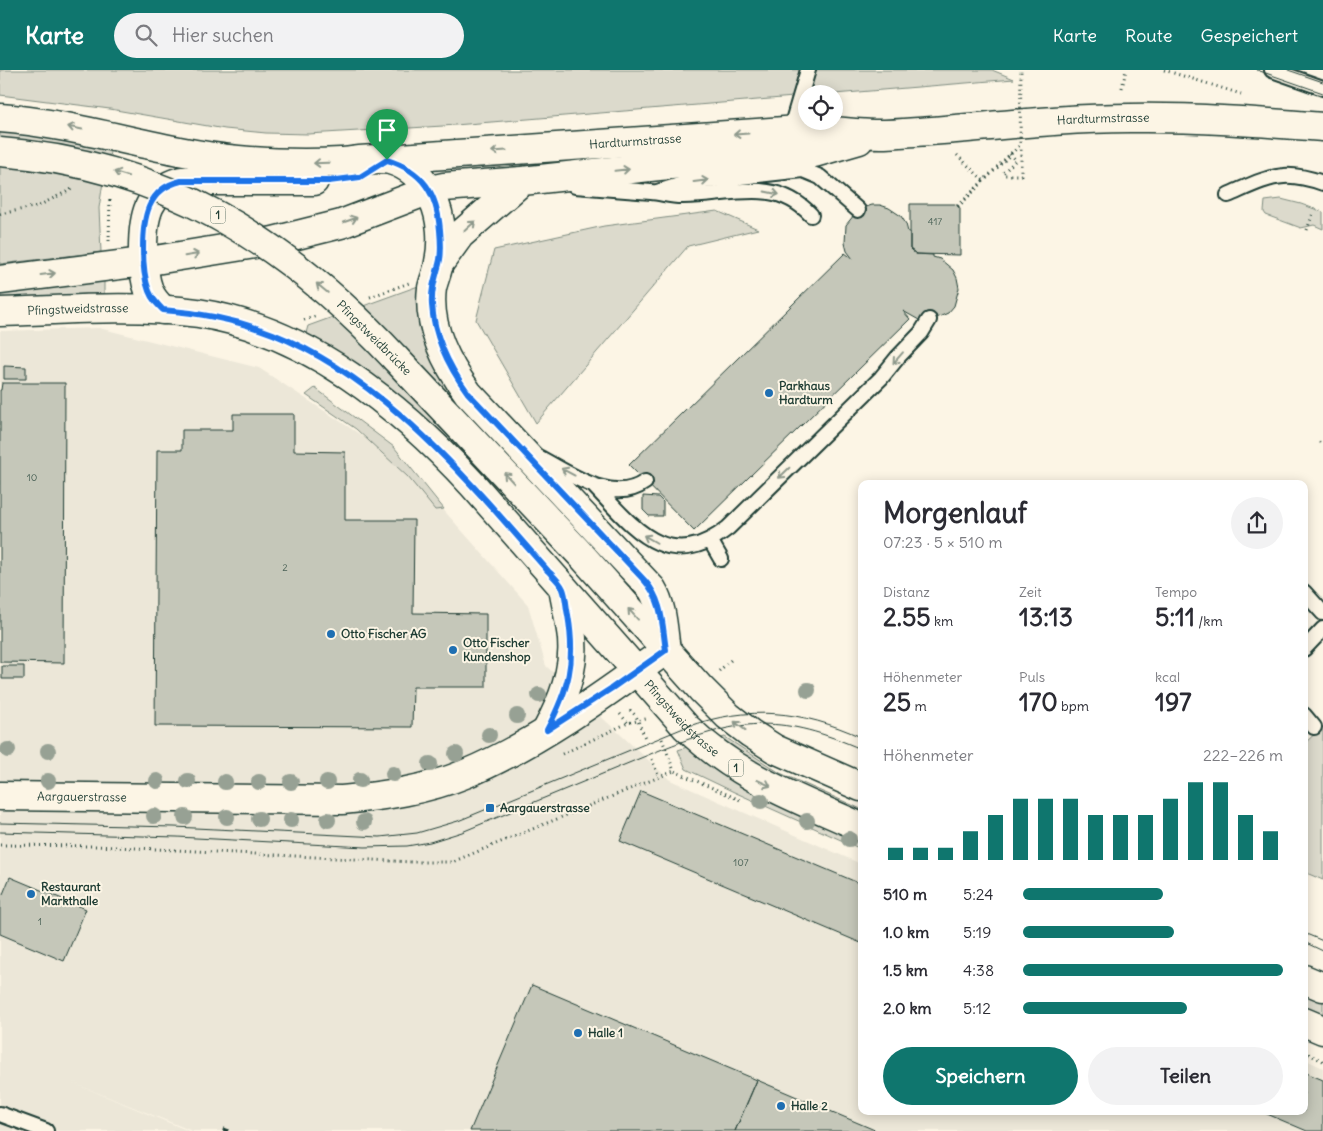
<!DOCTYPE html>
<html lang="de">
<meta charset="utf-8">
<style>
body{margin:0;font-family:Delius,sans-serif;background:#f2f2f3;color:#2b2b33;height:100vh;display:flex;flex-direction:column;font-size:19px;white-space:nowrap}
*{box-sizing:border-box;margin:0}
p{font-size:16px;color:#7c7c81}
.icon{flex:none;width:28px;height:28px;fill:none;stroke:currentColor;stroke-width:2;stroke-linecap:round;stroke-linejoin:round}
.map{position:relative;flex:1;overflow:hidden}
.drawer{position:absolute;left:858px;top:410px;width:450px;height:635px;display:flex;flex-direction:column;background:#fff;border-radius:10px;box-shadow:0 2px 12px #0003}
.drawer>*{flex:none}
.buttons{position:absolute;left:798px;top:15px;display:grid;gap:10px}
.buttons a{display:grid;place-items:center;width:45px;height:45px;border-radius:50%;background:#fff;box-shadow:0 2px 12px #0003;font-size:25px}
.pin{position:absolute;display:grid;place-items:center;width:42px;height:42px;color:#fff;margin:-51px -21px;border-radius:50% 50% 50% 0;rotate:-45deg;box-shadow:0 0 5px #0007}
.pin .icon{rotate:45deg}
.round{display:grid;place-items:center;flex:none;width:52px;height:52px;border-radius:26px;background:#f2f2f3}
.summary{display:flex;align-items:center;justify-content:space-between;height:85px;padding:0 25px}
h1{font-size:28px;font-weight:700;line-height:38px}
.figures{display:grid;grid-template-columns:repeat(3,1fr);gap:8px;height:85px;padding:5px 25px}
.figures div{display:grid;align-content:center}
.figures b{font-size:25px;font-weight:700}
.figures small{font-size:14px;font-weight:400}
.figures p{font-size:14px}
.chart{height:140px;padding:10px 25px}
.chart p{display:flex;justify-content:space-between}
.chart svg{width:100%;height:90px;margin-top:5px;stroke:#0f766e;stroke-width:6}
.action{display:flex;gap:10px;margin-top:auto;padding:10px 25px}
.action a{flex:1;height:58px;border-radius:30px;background:#0f766e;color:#fff;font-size:20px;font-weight:700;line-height:58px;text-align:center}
.action a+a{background:#f2f2f3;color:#2b2b33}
ul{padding:0 25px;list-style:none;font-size:16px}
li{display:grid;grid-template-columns:80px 60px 1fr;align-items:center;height:38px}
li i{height:12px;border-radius:6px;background:#0f766e}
header{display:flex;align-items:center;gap:30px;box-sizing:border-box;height:70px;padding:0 25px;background:#0f766e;color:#fff}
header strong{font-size:24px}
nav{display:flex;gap:28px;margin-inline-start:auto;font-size:18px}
.search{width:350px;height:45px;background:#f2f2f3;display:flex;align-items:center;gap:12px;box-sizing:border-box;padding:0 18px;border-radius:28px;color:#7c7c81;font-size:19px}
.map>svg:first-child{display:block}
.built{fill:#ece7d8}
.green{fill:#dcdacc;stroke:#7e8c80}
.building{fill:#c5c7b9;stroke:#1f3d34}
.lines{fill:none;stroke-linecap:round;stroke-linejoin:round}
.service-casing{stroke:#1f3d34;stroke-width:18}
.minor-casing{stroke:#1f3d34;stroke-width:31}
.tertiary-casing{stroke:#1f3d34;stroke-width:31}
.primary-casing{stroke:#1f3d34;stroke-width:31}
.path{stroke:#1f3d34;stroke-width:3;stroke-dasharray:1 4;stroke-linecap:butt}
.service{stroke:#fcf5e5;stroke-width:14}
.minor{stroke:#fcf5e5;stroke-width:28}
.tertiary{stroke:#fcf5e5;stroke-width:28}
.primary{stroke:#fcf5e5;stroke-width:28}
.tram{stroke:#1f3d34;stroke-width:1}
.rail{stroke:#1f3d34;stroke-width:4;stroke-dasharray:8 4;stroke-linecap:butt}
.primary-bridge-casing{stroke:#1f3d34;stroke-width:31;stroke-linecap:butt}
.path-bridge{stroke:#1f3d34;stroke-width:3;stroke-dasharray:1 4;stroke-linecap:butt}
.primary-bridge{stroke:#fcf5e5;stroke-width:28}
.tree{fill:#97a194}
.oneway{stroke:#8e998c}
.route-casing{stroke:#fff;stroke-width:10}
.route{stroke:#1a73e8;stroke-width:6}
.poi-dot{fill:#1f6fb2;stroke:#fcf5e5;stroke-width:2}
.labels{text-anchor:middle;stroke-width:4;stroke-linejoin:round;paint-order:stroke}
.number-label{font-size:10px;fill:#486055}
.shield{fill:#fcf5e5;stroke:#617469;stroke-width:1}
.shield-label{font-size:11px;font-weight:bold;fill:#1f3d34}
.street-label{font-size:12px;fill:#1f3d34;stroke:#fcf5e5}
.poi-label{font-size:12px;font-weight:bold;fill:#1f3d34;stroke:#fcf5e5;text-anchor:start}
</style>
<header>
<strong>Karte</strong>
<div class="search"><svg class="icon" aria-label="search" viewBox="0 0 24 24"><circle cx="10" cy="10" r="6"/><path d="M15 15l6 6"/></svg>Hier suchen</div>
<nav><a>Karte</a><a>Route</a><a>Gespeichert</a></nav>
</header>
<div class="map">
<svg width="1323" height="1061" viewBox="0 0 1323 1061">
<rect width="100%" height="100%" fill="#fcf5e5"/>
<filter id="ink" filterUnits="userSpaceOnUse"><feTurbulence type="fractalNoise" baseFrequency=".02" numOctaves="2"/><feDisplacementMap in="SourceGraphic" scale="10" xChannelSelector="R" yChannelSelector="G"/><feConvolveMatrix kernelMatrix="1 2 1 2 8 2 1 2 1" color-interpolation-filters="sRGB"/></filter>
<g filter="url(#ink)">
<path class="built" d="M99 258 259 298 399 390 528 535 546 596 670 710 861 794V1041H1304V989L1323 998V1061H192L71 1012 189 1061H0V261Z"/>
<path class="green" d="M0 0H992L1014 9 834 24H806V26L443 56 308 64 266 63 225 59 110 39 0 25Z
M0 59 111 78 103 112 99 138 101 182 0 194Z
M1281 129 1301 134 1323 142V159L1314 155 1301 158 1266 145 1264 142 1265 131Z
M717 141 758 159 688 176 536 353 476 250 494 180 604 156Z
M104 209V225L1 229 0 222Z
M421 215 452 317 461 383 358 295 306 263 308 256Z
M315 318 394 377 444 439 435 440 408 407 356 359 306 325Z
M1323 656V810L1304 802V674Z
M725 667 780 703 861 739V745L782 710 717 669Z
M687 677 747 719 861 770V779L734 722 686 699 678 680Z
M1304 921 1323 930V948L1304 940Z"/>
<path class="building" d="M910 134H955L958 136 960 139V185L916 184 910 179Z
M872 135H880L889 138 901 146 906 154 908 162H910V179L916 184 933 185V187L940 189 953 200 957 208 959 218 954 236 948 243 932 250H919L903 241 910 249 694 461 629 395 845 183 853 189 847 181 845 173 846 155 858 140Z
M4 296 26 297V309H4Z
M2 313H65L64 593 0 592V320H1Z
M233 344H294V381L345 382V450H414L413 543 486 544V617H413L412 657 155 656 157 380H182V360H233Z
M643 426 658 427 663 432V446H649L643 440Z
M2 596H24V609H2Z
M641 721 861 814V873L620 771Z
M10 807 86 839 64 891 0 864V822L3 824Z
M532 915 757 1010 735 1061H470Z
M1304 1002 1323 1010V1061H1307L1260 1041H1304Z
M757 1010 877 1061H735Z"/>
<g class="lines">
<defs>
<path id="service" d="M1272 0 1323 18
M790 61 808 0
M575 116C600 118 626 120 651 122 661 123 671 126 681 126 728 127 774 105 811 145
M657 122 686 113 803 100 820 107 858 140
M1228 125C1245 118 1265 107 1284 106 1297 105 1311 109 1323 113
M538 387C568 402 612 436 645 412
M595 417C634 458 668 505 728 458L881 308 898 287 921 263 929 250
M710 470 721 489
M1304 522 1323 543
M1304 579 1323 559
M1304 645 1314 657
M0 1044 46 1061"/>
<g id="minor">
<path id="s1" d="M387 89 798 60C827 58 856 65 885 64 967 60 1048 48 1130 48 1194 47 1259 52 1323 57"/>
<path d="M430 120 444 117 522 111 659 96 814 83 859 70"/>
<path d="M439 194 460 165 522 111"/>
</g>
<g id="tertiary">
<path d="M547 660C562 632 575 601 572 568 570 551 566 535 563 518"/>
<path id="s2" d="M0 726 342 730C384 726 426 720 465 704 535 675 604 625 666 580"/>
</g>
<g id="primary">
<path d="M0 48C81 54 158 82 238 90 272 93 306 94 341 92 354 91 377 87 390 90 410 96 425 110 433 129 442 148 443 172 439 192 438 201 434 209 432 218 427 255 446 293 468 323L652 519C663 537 663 560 666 580"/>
<path d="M0 210 143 192 273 171 341 154 430 120"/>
<path d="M163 240C157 234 152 229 149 221 144 208 143 193 143 179 143 148 147 120 181 111H314"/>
<path id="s3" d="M0 242C65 240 133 234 198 243 308 260 400 336 473 415L686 657C738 708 797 728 861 757"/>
<path d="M395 288 583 487 701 619 728 646 750 663 775 679 861 717"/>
<path d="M1304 909 1323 917"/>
<path d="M1304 952 1323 960"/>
</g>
</defs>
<use href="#service" class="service-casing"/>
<use href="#minor" class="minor-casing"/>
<use href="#tertiary" class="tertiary-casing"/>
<use href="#primary" class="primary-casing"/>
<path class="path" d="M1164 0 1241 24
M1122 18 1126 0
M1010 84 1016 90 1003 103 1005 105H1021V78
M957 85 984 111
M958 136 1014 80
M0 144 38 136 72 119
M1307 160 1313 143
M109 171 110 127
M370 227 409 213
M304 250 317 246
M1319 372 1323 374
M719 601 731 590
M630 640 636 646 645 668
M620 644 628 653
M662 669 674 701 740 730
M562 684 628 653 646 649
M652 689 659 708
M0 775 94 776 413 792H452L674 701
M1304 982 1323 991"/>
<use href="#service" class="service"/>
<use href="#minor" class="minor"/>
<use href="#tertiary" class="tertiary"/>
<use href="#primary" class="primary"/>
<path class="tram" d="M1257 0 1323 23
M1288 0 1323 12
M0 753 174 757 380 767 417 763 458 751 686 657C749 635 801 640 861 667
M0 762 177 767 365 777 407 776 430 772 462 762 665 678C744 647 783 645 861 679
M1304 863 1323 871
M1304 872 1323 881"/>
<path class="rail" d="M223 1059 228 1061"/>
<defs>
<path id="primary-bridge" d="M0 82C163 94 286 171 395 288"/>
</defs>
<use href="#primary-bridge" class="primary-bridge-casing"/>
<path class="path-bridge" d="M958 137 1020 75 1021 0"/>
<use href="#primary-bridge" class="primary-bridge"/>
</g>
<g class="tree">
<circle cx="808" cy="620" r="8"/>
<circle cx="539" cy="625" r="8"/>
<circle cx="517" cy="646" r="8"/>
<circle cx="489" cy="665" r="8"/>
<circle cx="8" cy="680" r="8"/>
<circle cx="48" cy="681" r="8"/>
<circle cx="456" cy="684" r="8"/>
<circle cx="430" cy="694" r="8"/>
<circle cx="393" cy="704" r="8"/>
<circle cx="360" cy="710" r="8"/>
<circle cx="48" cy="711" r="8"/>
<circle cx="157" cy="711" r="8"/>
<circle cx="188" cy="711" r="8"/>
<circle cx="225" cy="712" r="8"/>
<circle cx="259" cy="712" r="8"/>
<circle cx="291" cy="712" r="8"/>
<circle cx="327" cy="712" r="8"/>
<circle cx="761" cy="731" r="8"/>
<circle cx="154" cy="746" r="8"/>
<circle cx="185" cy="747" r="8"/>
<circle cx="227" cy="747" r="8"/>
<circle cx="259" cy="749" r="8"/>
<circle cx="291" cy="750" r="8"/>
<circle cx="328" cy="750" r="8"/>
<circle cx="807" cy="751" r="8"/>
<circle cx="364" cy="752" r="8"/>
<circle cx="849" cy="769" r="8"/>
</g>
<defs><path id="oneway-shaft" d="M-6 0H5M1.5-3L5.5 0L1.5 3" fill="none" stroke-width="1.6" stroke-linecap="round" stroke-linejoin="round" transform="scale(1.25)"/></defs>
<g class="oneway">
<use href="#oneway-shaft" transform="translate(75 58) rotate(-169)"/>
<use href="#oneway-shaft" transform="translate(741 64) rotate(176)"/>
<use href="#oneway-shaft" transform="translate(499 81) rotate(176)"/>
<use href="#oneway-shaft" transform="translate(321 93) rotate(178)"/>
<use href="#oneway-shaft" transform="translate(622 100) rotate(-6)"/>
<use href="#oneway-shaft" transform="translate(121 104) rotate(-163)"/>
<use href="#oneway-shaft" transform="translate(701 111) rotate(-7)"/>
<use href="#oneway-shaft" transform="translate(772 123) rotate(11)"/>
<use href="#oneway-shaft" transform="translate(350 150) rotate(-19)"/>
<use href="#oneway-shaft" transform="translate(470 156) rotate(-42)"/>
<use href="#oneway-shaft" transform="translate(192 185) rotate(-9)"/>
<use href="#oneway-shaft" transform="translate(48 204) rotate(-7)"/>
<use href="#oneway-shaft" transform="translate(322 218) rotate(-140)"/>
<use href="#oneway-shaft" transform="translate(898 288) rotate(131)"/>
<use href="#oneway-shaft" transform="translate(568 402) rotate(-152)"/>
<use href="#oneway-shaft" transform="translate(784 403) rotate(136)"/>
<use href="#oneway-shaft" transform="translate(509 408) rotate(-133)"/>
<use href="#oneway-shaft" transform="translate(650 469) rotate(-150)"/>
<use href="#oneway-shaft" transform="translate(633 544) rotate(-132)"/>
<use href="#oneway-shaft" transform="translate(740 656) rotate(-142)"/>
<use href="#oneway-shaft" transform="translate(764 713) rotate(25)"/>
</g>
</g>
<g class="lines" filter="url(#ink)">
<defs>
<path id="route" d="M387 90C423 101 437 123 440 160 441 171 442 184 439 194 435 209 431 220 432 235 434 267 449 297 468 323L645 511C663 531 662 555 666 580L612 618 547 660C569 618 576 592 568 545 566 537 566 526 563 519 560 512 553 506 548 501 534 485 520 469 506 453 441 379 366 301 273 264 237 250 201 243 163 240 157 234 152 229 149 221 144 208 143 193 143 179 143 148 147 119 181 111H329L360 107Z"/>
</defs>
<use href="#route" class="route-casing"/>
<use href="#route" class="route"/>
</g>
<g class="poi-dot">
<circle cx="769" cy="323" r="5"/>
<circle cx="331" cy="564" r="5"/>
<circle cx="453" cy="580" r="5"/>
<rect x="485" y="733" width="10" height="10" rx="2.5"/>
<circle cx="31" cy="824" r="5"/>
<circle cx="578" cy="963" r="5"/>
<circle cx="781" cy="1036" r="5"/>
</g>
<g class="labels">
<g class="number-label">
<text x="935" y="155">417</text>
<text x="32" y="411">10</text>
<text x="285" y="501">2</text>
<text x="741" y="796">107</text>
<text x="40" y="855">1</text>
</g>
<g class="shield">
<rect x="210.5" y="136.5" width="15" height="17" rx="4"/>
<rect x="728.5" y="689.5" width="15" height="17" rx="4"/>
</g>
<g class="shield-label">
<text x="218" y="149">1</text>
<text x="736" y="702">1</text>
</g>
<g class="street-label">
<text dy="4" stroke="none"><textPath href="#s1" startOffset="718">Hardturmstrasse</textPath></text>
<text dy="4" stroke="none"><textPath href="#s1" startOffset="249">Hardturmstrasse</textPath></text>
<text dy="4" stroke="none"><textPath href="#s3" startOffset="78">Pfingstweidstrasse</textPath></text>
<text transform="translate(374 268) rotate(45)" y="4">Pfingstweidbrücke</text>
<text dy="4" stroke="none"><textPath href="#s3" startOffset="842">Pfingstweidstrasse</textPath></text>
<text dy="4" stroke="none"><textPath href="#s2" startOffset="82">Aargauerstrasse</textPath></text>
</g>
<g class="poi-label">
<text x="779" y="320">Parkhaus<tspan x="779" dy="14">Hardturm</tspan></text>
<text x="341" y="568">Otto Fischer AG</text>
<text x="463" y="577">Otto Fischer<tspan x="463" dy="14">Kundenshop</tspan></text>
<text x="500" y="742">Aargauerstrasse</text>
<text x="41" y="821">Restaurant<tspan x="41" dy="14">Markthalle</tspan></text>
<text x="588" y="967">Halle 1</text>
<text x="791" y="1040">Halle 2</text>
</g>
</g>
</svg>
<div class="buttons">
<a><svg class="icon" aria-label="locate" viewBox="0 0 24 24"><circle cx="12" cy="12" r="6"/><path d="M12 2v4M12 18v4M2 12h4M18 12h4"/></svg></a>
</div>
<div class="pin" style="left:387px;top:90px;background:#1e9e55"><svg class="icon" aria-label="arrive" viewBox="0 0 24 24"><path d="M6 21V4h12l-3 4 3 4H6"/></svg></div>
<section class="drawer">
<div class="summary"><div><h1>Morgenlauf</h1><p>07:23 · 5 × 510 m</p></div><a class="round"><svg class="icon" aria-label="share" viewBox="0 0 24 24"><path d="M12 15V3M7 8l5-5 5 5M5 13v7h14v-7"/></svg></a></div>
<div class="figures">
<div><p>Distanz</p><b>2.55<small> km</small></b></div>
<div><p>Zeit</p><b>13:13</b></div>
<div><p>Tempo</p><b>5:11<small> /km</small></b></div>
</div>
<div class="figures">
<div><p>Höhenmeter</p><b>25<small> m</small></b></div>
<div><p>Puls</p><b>170<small> bpm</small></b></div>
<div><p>kcal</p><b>197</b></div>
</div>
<div class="chart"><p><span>Höhenmeter</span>222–226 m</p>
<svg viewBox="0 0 160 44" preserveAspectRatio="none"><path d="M5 44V38M15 44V38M25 44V38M35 44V30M45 44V22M55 44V14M65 44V14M75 44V14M85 44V22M95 44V22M105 44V22M115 44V14M125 44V6M135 44V6M145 44V22M155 44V30"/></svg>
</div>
<ul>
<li><b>510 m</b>5:24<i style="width:54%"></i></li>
<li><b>1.0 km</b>5:19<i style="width:58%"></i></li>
<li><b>1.5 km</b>4:38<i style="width:100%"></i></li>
<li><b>2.0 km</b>5:12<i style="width:63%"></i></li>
</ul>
<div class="action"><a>Speichern</a><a>Teilen</a></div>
</section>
</div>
